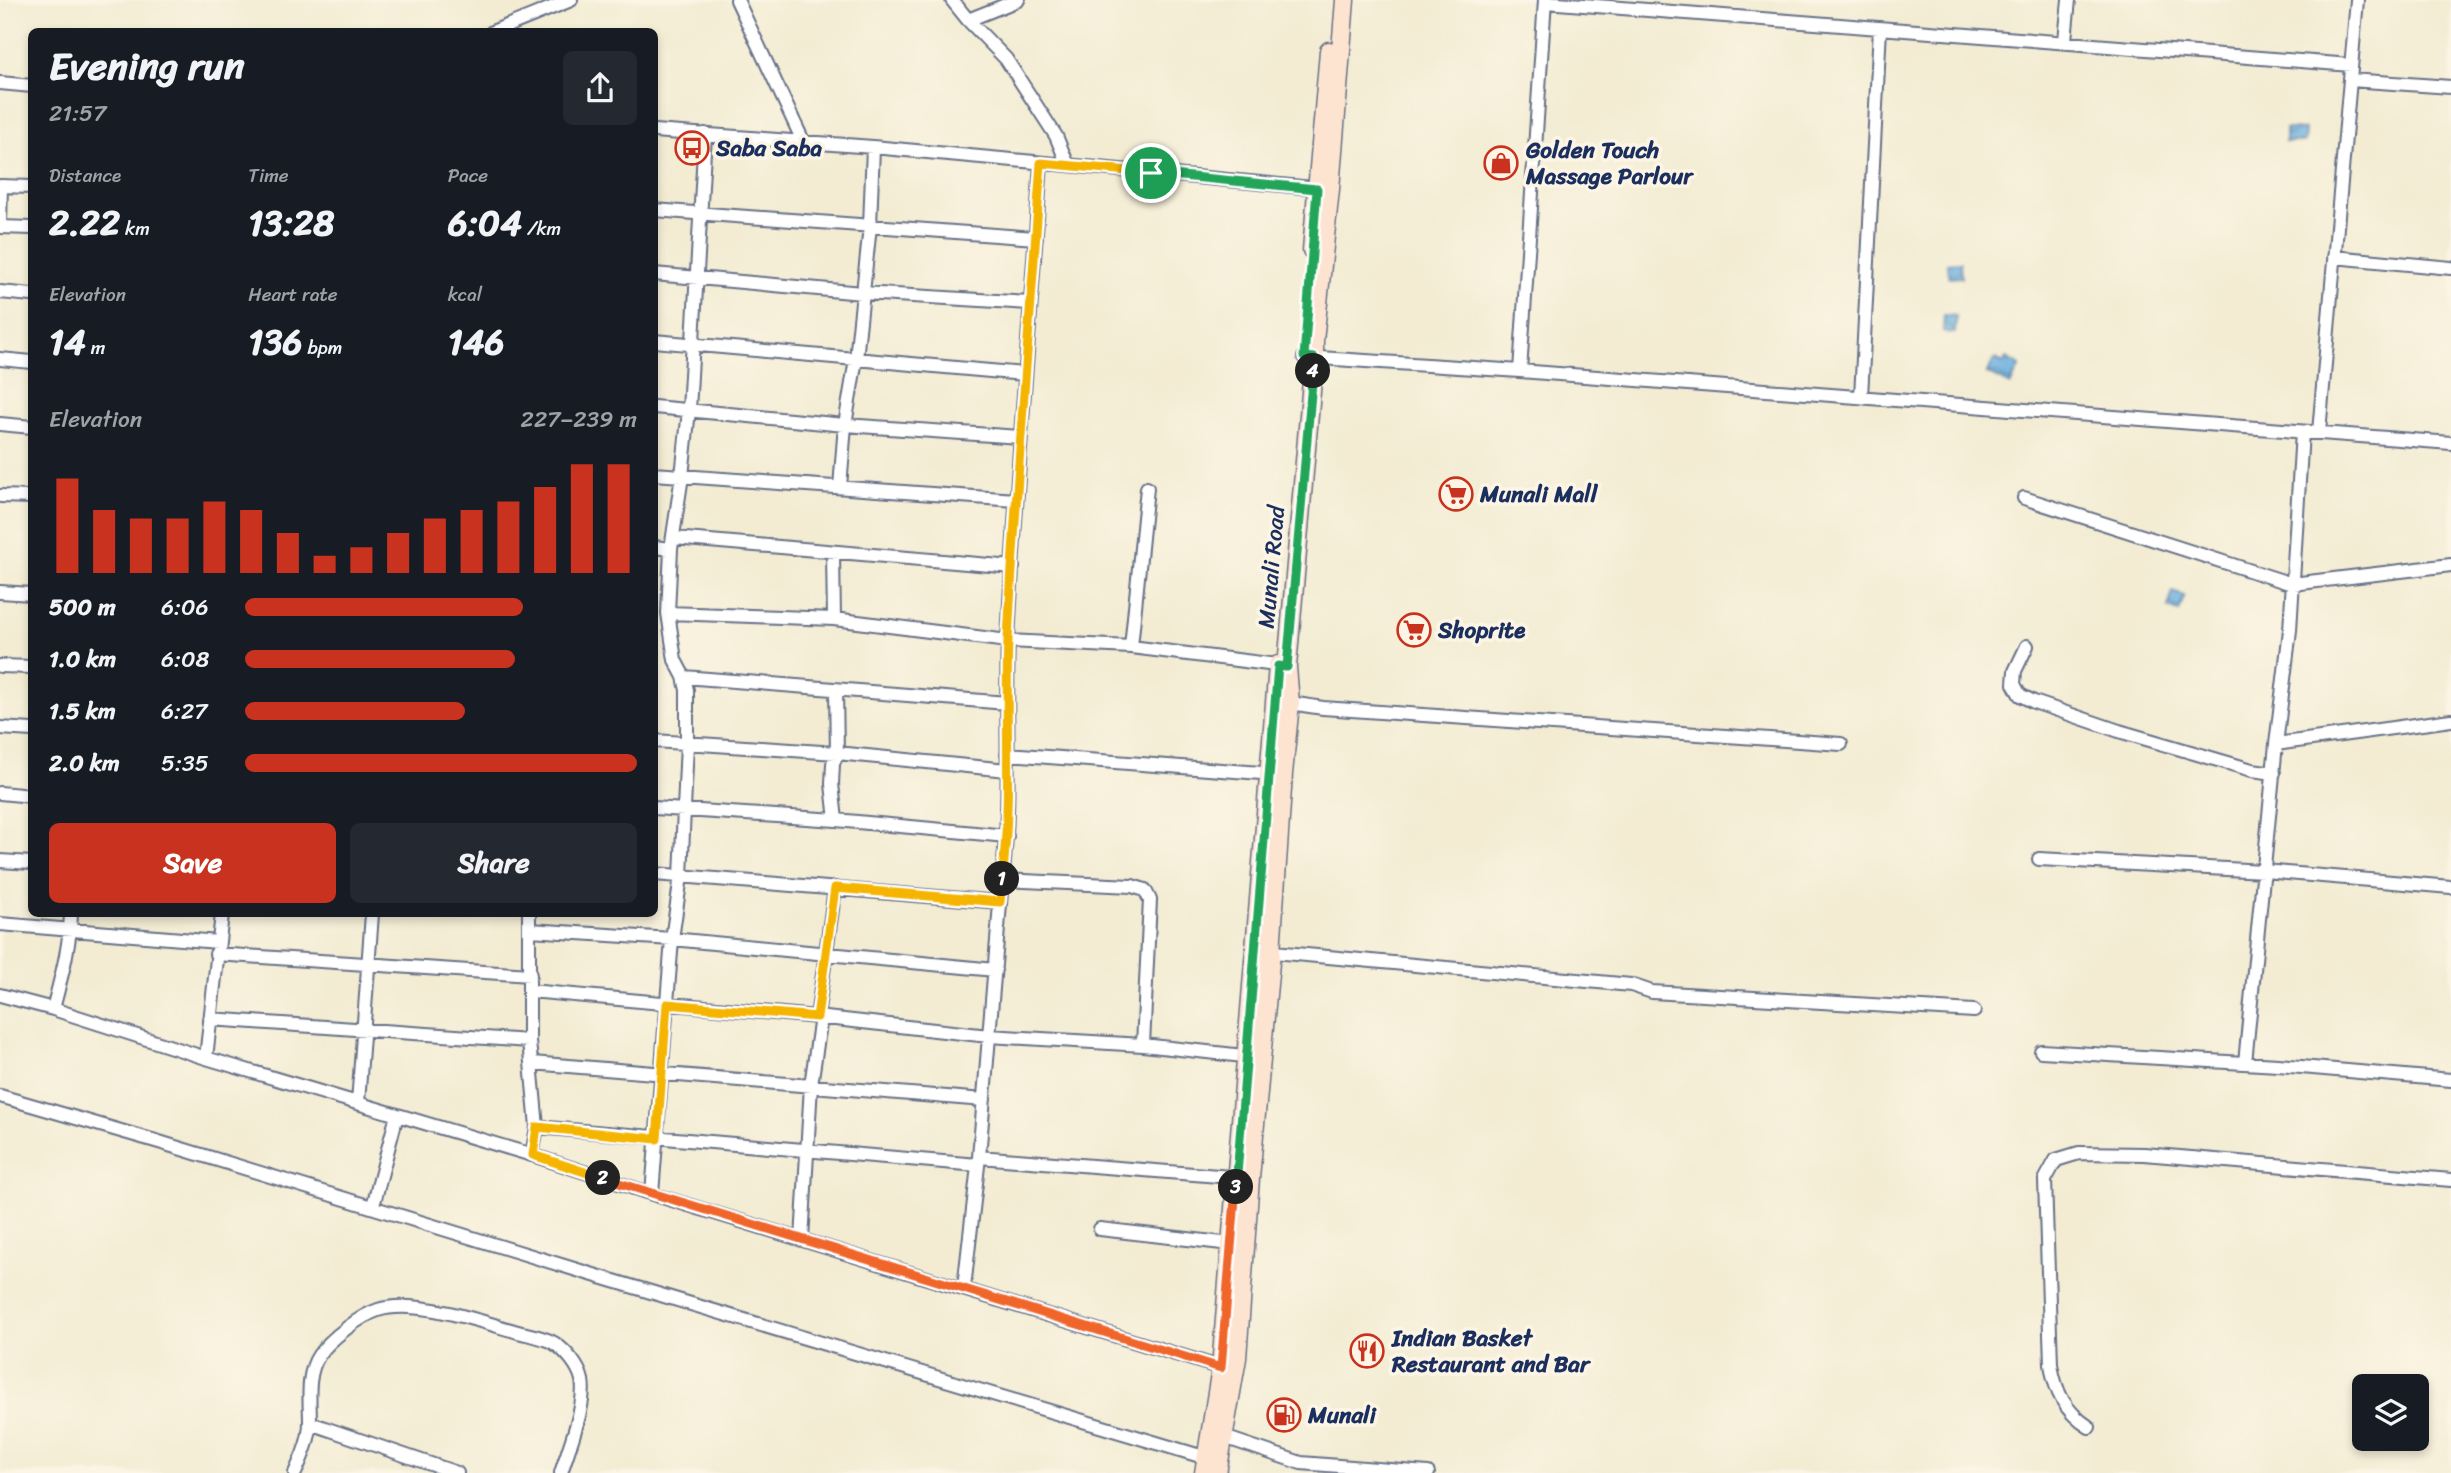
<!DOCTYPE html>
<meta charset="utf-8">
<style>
body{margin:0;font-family:Sriracha,sans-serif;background:#242831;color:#f1f3f6;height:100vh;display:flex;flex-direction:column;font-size:26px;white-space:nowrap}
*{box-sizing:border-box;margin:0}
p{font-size:23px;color:#9ea1a6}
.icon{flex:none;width:38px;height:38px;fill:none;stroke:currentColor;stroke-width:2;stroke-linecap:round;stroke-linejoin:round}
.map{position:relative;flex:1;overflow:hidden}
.sheet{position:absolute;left:28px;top:28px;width:630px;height:889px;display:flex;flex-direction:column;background:#171b24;border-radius:10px;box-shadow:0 4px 10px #0003}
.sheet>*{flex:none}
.buttons{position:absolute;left:2352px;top:1374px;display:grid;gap:14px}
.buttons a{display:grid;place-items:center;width:77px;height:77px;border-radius:10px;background:#171b24;box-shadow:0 4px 10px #0003;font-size:35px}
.pin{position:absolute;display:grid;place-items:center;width:60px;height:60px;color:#fff;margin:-30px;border:4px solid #fff;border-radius:50%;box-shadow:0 2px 7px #0007}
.km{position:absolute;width:35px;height:35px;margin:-18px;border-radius:50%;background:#222;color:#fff;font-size:19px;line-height:35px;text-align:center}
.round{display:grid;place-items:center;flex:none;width:74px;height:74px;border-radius:10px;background:#242831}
.summary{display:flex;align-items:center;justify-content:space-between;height:119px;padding:0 21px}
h1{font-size:38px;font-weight:700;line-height:52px}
.figures{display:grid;grid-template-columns:repeat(3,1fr);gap:10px;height:119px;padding:7px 21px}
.figures div{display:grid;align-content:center}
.figures b{font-size:35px;font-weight:700}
.figures small{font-size:19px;font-weight:400}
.figures p{font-size:19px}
.chart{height:196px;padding:14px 21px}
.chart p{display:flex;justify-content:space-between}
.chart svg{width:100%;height:126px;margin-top:7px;stroke:#c8321e;stroke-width:6}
.cta{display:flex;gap:14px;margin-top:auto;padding:14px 21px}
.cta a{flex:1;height:80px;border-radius:10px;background:#c8321e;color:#fff;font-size:28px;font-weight:700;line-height:80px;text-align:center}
.cta a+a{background:#242831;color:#f1f3f6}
ul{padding:0 21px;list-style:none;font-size:23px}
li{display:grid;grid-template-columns:112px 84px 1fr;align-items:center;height:52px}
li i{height:18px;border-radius:9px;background:#c8321e}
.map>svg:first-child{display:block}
.water{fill:url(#water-waves);stroke:#426e9e;stroke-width:2}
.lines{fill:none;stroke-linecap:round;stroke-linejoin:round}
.minor-casing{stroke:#677187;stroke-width:16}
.secondary-casing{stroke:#677187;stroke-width:21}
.minor{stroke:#fff;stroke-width:12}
.secondary{stroke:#fde4d1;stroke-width:18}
.split-1-casing{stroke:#fff;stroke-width:14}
.split-2-casing{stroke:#fff;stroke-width:14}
.split-3-casing{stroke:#fff;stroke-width:14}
.split-4-casing{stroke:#fff;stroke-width:14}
.split-5-casing{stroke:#fff;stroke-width:14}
.split-1{stroke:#f5b400;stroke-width:9}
.split-2{stroke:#f5b400;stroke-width:9}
.split-3{stroke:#f0652b;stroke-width:9}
.split-4{stroke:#22a559;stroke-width:9}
.split-5{stroke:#22a559;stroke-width:9}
.labels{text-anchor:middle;stroke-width:7;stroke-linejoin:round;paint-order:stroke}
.poi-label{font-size:23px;font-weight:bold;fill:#1b2f5e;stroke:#fcf5e5;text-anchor:start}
.street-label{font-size:23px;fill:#1b2f5e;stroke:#fcf5e5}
</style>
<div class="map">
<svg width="2451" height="1473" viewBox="0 0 2451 1473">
<defs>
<pattern id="water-waves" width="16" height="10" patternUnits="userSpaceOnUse" patternTransform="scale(1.75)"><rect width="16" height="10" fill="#68aede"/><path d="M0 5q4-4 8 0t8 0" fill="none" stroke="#558eb7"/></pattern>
</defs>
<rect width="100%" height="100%" fill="#fcf5e5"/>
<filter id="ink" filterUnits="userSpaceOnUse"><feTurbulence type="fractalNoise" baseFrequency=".0143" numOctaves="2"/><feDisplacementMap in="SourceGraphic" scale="14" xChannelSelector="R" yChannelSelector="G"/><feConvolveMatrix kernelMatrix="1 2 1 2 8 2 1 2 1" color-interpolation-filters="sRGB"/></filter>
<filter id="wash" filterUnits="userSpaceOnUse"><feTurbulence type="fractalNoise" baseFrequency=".00686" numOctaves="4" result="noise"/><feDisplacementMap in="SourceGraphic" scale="28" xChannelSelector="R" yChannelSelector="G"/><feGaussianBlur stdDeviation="1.57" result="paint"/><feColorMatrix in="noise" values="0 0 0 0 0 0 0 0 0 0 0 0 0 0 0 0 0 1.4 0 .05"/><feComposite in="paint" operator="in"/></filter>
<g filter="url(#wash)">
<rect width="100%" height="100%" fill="#f3ecd3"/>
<path class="water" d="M2285 129 2305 130 2304 142H2285Z
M1960 262 1961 277 1949 278 1947 263Z
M1944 315 1956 316 1955 333 1943 332Z
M2006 358 2020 366 2010 385 1987 373 1995 359 2003 363Z
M2173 592 2184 596 2179 612 2168 608Z"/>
</g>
<g filter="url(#ink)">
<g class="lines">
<defs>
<path id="minor" d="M737 0 803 141
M952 0 968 20 1006 59 1056 136 1068 165
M1545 2C1814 23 2083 42 2351 65
M968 20 1018 0
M492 32 571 0
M2065 40 2069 0
M2350 80 2451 87
M0 83 32 86
M654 131 873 147 1324 189
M0 186 32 187
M654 210 1036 238
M0 225 1 186
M0 227 32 228
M2334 257 2451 268
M654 274 862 293 1030 303
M0 292 32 295
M654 341 1024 374
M1304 357 1520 371 2451 443
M0 359 32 362
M1520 371 1545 0
M1861 397 1880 28
M654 407 845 425 1020 437
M0 424 32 427
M2302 432 2290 630 2276 744 2451 720
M2319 432 2357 0
M654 474 1016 500
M840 487 845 425 856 359 870 226 873 147
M0 496 32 497
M2024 498 2292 584 2451 565
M674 538 1013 567
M654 547 671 549
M833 554 834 619
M0 592 32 594
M668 613 834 619 1008 641 1131 647 1285 666
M2027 646 2015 671 2014 684 2020 695 2034 702 2119 731 2252 770 2274 773
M1131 647 1147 488
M0 666 32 667
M684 677 1007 703
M1290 703 1323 708 1841 744
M0 728 32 730
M654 741 837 753 1007 770
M1007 754 1275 774
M0 793 32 796
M654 808 836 820 1007 836
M836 820 832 784 833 764 837 753 836 690
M2039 859 2264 871 2451 887
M0 861 32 863
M654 874 1000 902
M1002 880 1132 886 1145 890 1150 900 1143 1045
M529 914V1041L537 1127 532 1155
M0 924 218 942
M530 930 672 939 995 970
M1263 951 1631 985 1652 992 1974 1011
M216 954 530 975
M530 991 817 1017 989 1036 1143 1045 1253 1057
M0 995 53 1009 206 1058 532 1155 652 1194 1228 1370
M53 1009C61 978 70 946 71 914
M817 1017 835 888
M210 1019 529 1041
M2041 1051 2278 1065 2451 1080
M206 1058 222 914
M532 1063 984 1100
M2245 1063 2276 744
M0 1096 159 1142 587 1273 1207 1458
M358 1103 372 914
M537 1127 978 1165
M979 1157 1244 1178
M652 1194 672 939 681 876 687 743V690L684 677 675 660 668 613 671 549 682 476 689 410 705 134
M373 1206 397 1115
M1100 1229 1231 1244
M802 1240 811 1085 821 1017
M964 1288 979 1157 1002 880C1012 800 1005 720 1008 640 1016 481 1030 322 1041 163
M310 1423 457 1473
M2089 1427C2065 1412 2055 1391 2051 1364L2045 1180 2056 1160 2079 1153 2144 1154 2451 1180
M1218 1435 1301 1463 1428 1473
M295 1473C302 1457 310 1440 310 1422 310 1401 306 1374 319 1355 330 1339 360 1316 378 1310 414 1298 482 1322 518 1332 529 1335 544 1337 554 1343 566 1351 579 1366 582 1380 587 1405 568 1449 561 1473"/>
<path id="secondary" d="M1312 250 1329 51
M1204 1473 1221 1368 1278 665
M1217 1473 1237 1358 1250 1178 1271 952 1283 774 1290 703 1287 667 1314 358V341L1330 189 1345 0"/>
</defs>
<use href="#minor" class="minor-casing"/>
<use href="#secondary" class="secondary-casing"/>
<use href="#minor" class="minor"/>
<use href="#secondary" class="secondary"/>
</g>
</g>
<g class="lines" filter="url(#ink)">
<defs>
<path id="split-1" d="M1002 879C1012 799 1005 719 1008 640 1016 480 1030 322 1041 163L1151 173"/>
<path id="split-2" d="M603 1178 533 1155 537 1127 657 1139 667 1004 817 1017 835 888 1000 902 1002 879"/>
<path id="split-3" d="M603 1178 1221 1368 1236 1187"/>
<path id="split-4" d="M1236 1187 1278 666 1287 667 1313 371"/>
<path id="split-5" d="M1151 173 1317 189 1304 357 1314 358 1313 371"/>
</defs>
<use href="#split-1" class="split-1-casing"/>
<use href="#split-2" class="split-2-casing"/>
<use href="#split-3" class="split-3-casing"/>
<use href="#split-4" class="split-4-casing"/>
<use href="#split-5" class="split-5-casing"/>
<use href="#split-1" class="split-1"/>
<use href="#split-2" class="split-2"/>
<use href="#split-3" class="split-3"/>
<use href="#split-4" class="split-4"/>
<use href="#split-5" class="split-5"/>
</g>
<defs>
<symbol id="bus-ring" viewBox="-11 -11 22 22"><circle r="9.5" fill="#fcf5e5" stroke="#c8321e" stroke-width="1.5"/><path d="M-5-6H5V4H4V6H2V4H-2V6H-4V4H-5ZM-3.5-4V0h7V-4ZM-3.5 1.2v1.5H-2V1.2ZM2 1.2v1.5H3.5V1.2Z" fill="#c8321e"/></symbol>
<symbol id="shop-ring" viewBox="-11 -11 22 22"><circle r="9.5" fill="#fcf5e5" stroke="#c8321e" stroke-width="1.5"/><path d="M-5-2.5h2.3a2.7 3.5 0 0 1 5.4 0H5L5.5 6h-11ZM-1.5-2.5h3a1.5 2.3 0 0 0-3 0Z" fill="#c8321e"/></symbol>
<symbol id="supermarket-ring" viewBox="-11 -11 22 22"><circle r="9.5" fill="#fcf5e5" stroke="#c8321e" stroke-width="1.5"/><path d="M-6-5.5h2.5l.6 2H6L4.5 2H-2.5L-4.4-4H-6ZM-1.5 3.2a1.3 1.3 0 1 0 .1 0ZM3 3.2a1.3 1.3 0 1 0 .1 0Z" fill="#c8321e"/></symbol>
<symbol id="restaurant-ring" viewBox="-11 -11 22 22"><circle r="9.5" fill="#fcf5e5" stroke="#c8321e" stroke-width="1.5"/><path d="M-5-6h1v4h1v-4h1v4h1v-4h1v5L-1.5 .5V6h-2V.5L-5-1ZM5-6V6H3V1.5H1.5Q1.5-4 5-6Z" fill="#c8321e"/></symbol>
<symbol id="fuel-ring" viewBox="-11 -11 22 22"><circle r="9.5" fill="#fcf5e5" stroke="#c8321e" stroke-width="1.5"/><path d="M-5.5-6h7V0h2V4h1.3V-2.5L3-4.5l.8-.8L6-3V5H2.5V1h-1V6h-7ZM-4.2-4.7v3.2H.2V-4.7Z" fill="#c8321e"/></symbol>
</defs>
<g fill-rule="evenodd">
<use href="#bus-ring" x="673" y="129" width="38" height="38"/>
<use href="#shop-ring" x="1482" y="144" width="38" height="38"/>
<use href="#supermarket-ring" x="1437" y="475" width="38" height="38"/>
<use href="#supermarket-ring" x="1395" y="611" width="38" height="38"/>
<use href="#restaurant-ring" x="1348" y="1332" width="38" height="38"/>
<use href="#fuel-ring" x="1265" y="1396" width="38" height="38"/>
</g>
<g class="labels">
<g class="poi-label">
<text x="716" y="156">Saba Saba</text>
<text x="1526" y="158">Golden Touch<tspan x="1526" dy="26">Massage Parlour</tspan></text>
<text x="1480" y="502">Munali Mall</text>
<text x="1438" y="638">Shoprite</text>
<text x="1392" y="1346">Indian Basket<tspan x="1392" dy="26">Restaurant and Bar</tspan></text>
<text x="1308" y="1423">Munali</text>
</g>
<g class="street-label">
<text transform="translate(1271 567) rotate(-85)" y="8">Munali Road</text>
</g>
</g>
</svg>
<div class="buttons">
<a><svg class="icon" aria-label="layers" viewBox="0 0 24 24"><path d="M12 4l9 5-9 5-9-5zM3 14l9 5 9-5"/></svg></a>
</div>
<div class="pin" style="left:1151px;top:173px;background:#1e9e55"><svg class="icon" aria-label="arrive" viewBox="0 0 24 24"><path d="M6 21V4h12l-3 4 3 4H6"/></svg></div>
<b class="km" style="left:1002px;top:879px">1</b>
<b class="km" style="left:603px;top:1178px">2</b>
<b class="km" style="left:1236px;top:1187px">3</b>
<b class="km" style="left:1313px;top:371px">4</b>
<section class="sheet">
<div class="summary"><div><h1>Evening run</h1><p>21:57</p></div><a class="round"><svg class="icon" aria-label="share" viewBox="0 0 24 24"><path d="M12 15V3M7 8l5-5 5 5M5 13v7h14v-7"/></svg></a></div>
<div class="figures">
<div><p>Distance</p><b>2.22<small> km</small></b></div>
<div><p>Time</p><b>13:28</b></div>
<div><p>Pace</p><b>6:04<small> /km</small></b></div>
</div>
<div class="figures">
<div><p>Elevation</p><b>14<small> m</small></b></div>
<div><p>Heart rate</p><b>136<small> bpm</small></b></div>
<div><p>kcal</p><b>146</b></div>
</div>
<div class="chart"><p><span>Elevation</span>227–239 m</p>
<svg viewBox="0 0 160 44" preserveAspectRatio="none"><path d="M5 44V11M15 44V22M25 44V25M35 44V25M45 44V19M55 44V22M65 44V30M75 44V38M85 44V35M95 44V30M105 44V25M115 44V22M125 44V19M135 44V14M145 44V6M155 44V6"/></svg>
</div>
<ul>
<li><b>500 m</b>6:06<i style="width:71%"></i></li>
<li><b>1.0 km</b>6:08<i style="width:69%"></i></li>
<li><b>1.5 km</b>6:27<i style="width:56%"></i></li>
<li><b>2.0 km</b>5:35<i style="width:100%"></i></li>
</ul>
<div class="cta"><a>Save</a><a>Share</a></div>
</section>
</div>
